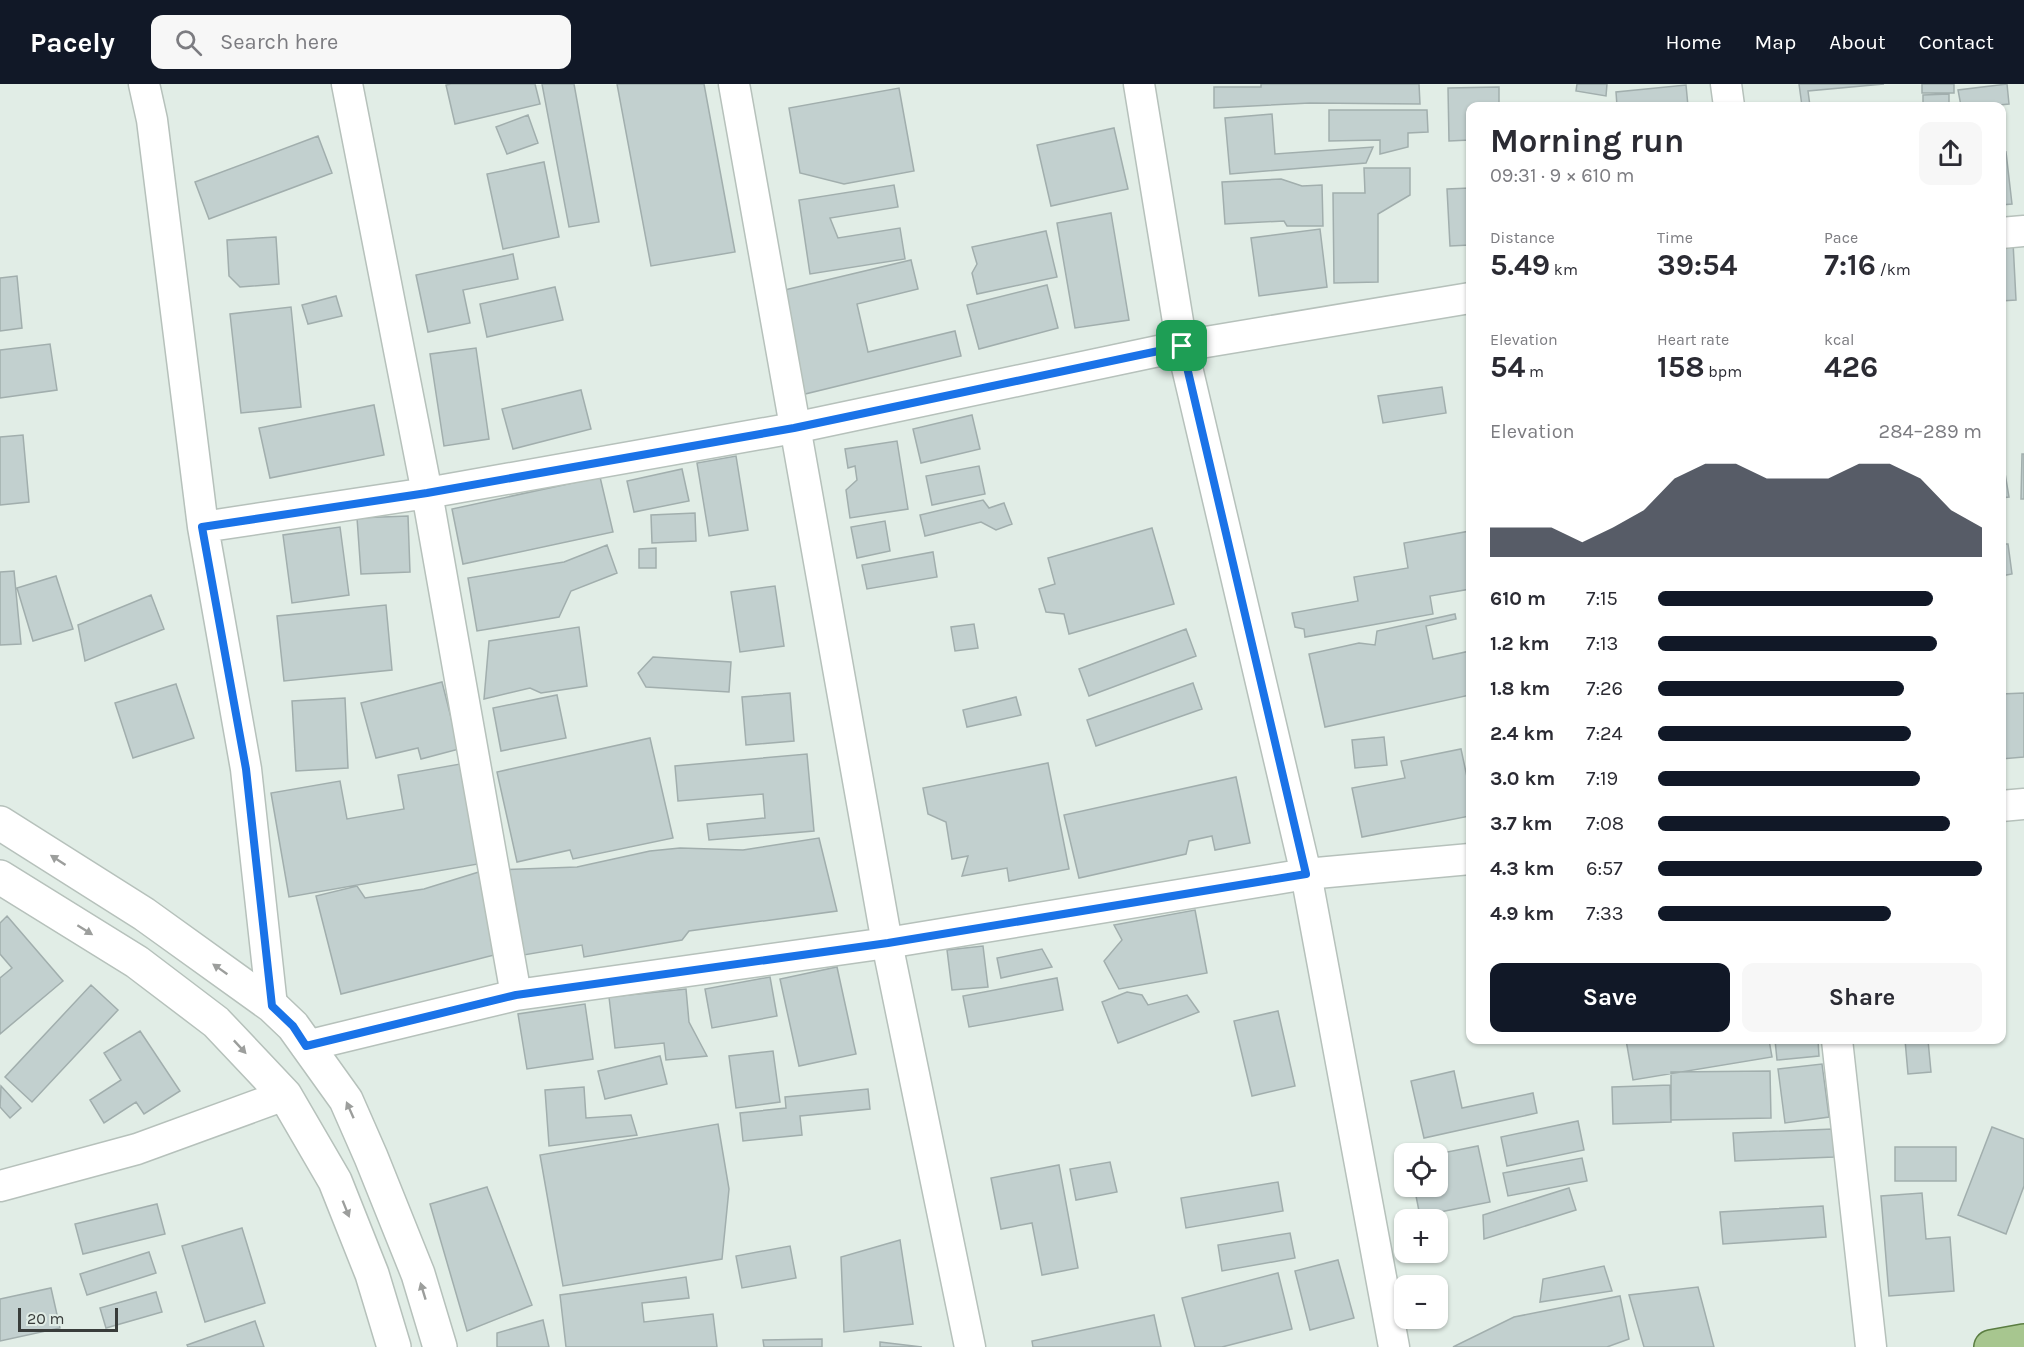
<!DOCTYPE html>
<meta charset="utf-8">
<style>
body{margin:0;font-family:Karla,sans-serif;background:#f7f7f7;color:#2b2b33;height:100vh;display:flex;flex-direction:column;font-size:22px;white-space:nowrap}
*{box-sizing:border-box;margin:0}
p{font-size:20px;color:#7c7c81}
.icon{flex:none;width:33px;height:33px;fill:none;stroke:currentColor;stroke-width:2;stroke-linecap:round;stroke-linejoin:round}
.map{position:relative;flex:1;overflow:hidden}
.details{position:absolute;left:1466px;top:18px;width:540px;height:942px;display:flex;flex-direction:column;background:#fff;border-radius:12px;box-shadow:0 2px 4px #0004}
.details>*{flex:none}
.controls{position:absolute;left:1394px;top:1059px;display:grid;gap:12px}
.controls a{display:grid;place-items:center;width:54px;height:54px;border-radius:12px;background:#fff;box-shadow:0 2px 4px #0004;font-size:30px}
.scale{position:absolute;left:18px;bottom:15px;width:100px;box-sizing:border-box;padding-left:6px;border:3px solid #383c3a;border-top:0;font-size:16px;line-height:21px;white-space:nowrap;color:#383c3a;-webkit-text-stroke:4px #e1ede6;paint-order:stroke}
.pin{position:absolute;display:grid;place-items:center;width:51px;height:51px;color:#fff;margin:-26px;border-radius:12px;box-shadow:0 3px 9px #0006}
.round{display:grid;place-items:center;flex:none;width:63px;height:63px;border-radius:12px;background:#f7f7f7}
.headline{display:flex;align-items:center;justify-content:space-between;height:102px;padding:0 24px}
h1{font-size:33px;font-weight:700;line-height:45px}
.stats{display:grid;grid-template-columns:repeat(3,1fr);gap:9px;height:102px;padding:6px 24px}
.stats div{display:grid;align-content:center}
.stats b{font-size:30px;font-weight:700}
.stats small{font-size:16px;font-weight:400}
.stats p{font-size:16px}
.chart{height:168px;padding:12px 24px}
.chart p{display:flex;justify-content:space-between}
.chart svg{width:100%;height:108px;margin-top:6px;fill:#111827;opacity:.7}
.action{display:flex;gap:12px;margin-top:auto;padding:12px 24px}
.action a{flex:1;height:69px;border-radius:12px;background:#111827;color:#fff;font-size:24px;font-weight:700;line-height:69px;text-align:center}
.action a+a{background:#f7f7f7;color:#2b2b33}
ul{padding:0 24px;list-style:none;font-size:20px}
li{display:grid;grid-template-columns:96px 72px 1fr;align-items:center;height:45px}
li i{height:15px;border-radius:8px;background:#111827}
header{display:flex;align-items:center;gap:36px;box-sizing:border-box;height:84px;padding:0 30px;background:#111827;color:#fff}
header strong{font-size:28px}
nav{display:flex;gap:33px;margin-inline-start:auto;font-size:21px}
.search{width:420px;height:54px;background:#f7f7f7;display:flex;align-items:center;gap:15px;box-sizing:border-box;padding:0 21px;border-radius:12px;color:#7c7c81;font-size:22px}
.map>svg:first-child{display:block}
.building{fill:#c2d0cf;stroke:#a1aead;stroke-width:1.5}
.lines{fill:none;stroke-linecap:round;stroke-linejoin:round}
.minor-casing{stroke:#b6c1bb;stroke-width:33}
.tertiary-casing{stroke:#b6c1bb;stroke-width:36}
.primary-casing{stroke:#5a7d41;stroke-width:36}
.minor{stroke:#fff;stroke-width:30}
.tertiary{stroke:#fff;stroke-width:33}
.primary{stroke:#a7c68f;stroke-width:33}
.oneway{fill:#9c9e9c}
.route-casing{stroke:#fff;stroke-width:12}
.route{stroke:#1a73e8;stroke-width:8}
</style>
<header>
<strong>Pacely</strong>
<div class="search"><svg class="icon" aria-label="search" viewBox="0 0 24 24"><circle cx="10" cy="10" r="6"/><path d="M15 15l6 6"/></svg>Search here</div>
<nav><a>Home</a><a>Map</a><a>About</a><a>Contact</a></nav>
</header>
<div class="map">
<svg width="2024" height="1263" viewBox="0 0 2024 1263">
<rect width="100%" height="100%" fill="#e1ede6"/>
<path class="building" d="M451 0H535L540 20 455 40 446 1Z
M542 0H574L599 138 569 143Z
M617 0H704L735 168 651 182Z
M1261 0H1419L1420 20 1310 19 1214 24V3H1261Z
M1577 0H1607L1606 12 1576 7Z
M1799 0H1884L1808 7 1810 22H1802Z
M1922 0H1954V9H1922Z
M2007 0 2009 20 1989 22H1961L1958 6Z
M1686 1 1688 22H1617L1616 8Z
M1499 3V22H1470V56L1449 57 1448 4Z
M899 4 914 87 844 100 800 89 789 24Z
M1949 10V22H1923V11Z
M1329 26H1427L1428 48 1408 49V63L1380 70V56L1329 57Z
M1272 30 1275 70 1373 63 1366 79 1230 90 1225 34Z
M528 31 538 59 507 70 496 43Z
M1114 44 1128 105 1051 122 1037 61Z
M318 52 332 89 209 135 195 98Z
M2006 68 2012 120 2001 121V69Z
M544 78 559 153 503 165 487 90Z
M1364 84H1410V111L1378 130V198L1334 199 1333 109H1365Z
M1281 95 1302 102 1322 101 1323 142H1287L1284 137 1225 140 1222 98Z
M894 101 898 123 830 134 838 154 900 144 905 175 810 190 799 116Z
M1470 104V161L1450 162 1447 105Z
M1111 129 1129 236 1075 244 1057 139Z
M1320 145 1327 203 1259 212 1251 154Z
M1046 147 1057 193 977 210 972 189 977 180 972 163Z
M276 153 279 200 240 203 229 192 227 156Z
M2013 158 2016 216 2001 217V159Z
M513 170 518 195 463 206 470 239 428 248 416 191Z
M911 176 918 205 857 220 868 268 955 247 961 272 801 311 776 208Z
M17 192 22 244 0 247V194Z
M1047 201 1058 244 979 265 967 221Z
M555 203 563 236 487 253 480 220Z
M336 212 342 232 308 240 302 221Z
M291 223 301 323 241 329 230 230Z
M50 260 57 306 0 314V266Z
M476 264 489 355 444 362 430 270Z
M1442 303 1446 329 1383 339 1378 312Z
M581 306 591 345 513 365 502 325Z
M374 321 384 371 270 394 259 344Z
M972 331 980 365 921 379 913 345Z
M23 351 29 418 0 421V353Z
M897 357 908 425 850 434 846 406 857 396 855 382 848 384 845 365Z
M2022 370H2024V415H2021Z
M736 372 748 446 709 452 697 379Z
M979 382 985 410 932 421 926 392Z
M682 385 689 417 634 428 627 397Z
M2005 389 2009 413 2001 414V390Z
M600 393 613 448 463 480 452 425Z
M983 416 989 424 1004 419 1012 440 996 446 981 438 925 452 920 431Z
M695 429 696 457 652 459 651 431Z
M408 432 410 488 361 490 357 434Z
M885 437 890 467 857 474 851 443Z
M340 443 349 511 292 519 283 451Z
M1152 444 1174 520 1069 550 1064 530 1046 528 1039 505 1055 500 1048 474Z
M1470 447V505L1430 512 1433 530 1305 553 1304 545 1295 543 1292 529 1358 517 1354 493 1408 484 1404 459Z
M2001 460H2008L2012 490 2001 492Z
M607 461 617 489 571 507 559 533 477 547 468 494 564 478Z
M656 464V484H639V465Z
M933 468 937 493 867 505 862 481Z
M14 487 21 560 0 561V488Z
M56 492 73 545 33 557 17 504Z
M775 502 784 562 740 568 731 508Z
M151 511 164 545 85 577 78 541Z
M386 521 392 586 284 597 277 532Z
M1455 530 1456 535 1426 542 1433 575 1470 567V611L1325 643 1309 570 1359 559 1375 561 1377 547Z
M974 540 978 564 955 567 951 543Z
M579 543 587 602 541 609 530 604 484 615 489 557Z
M1186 545 1196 572 1089 612 1079 585Z
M653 573 731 578 729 608 646 603 638 589Z
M442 598 459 665 421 675 418 664 376 674 361 619Z
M1193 599 1202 625 1096 662 1087 636Z
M176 600 194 654 133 674 115 619Z
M790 609 794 657 746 661 742 613Z
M2024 609V673L2001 675V610Z
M557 611 566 654 501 667 493 624Z
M1016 613 1021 631 967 643 963 626Z
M345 614 348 684 296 687 292 617Z
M1384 653 1387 681 1355 684 1352 656Z
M650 654 673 754 573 775 570 766 517 778 497 688Z
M1461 665 1470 707V732L1362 753 1352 704 1405 694 1401 677Z
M807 670 814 747 709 756 707 740 765 734 763 710 678 717 675 682Z
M1048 679 1069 785 1009 797 1007 784 962 792 968 772 952 775 946 738 928 730 923 704Z
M460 680 478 780 289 813 271 709 340 697 347 735 404 725 398 691Z
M1236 693 1250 759 1215 766 1212 752 1189 757 1186 770 1079 794 1064 731Z
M819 754 837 827 689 847 682 856 584 873 582 861 512 873 497 786 577 783 650 767 680 764 743 766Z
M482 787 502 869 341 910 316 812 357 802 365 814 424 805Z
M1195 826 1207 889 1119 905 1104 877 1122 856 1114 841Z
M7 832 63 897 0 950V894L12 884 0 870V839Z
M983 862 988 903 952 906 947 866Z
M1042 865 1052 883 1001 894 997 874Z
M837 883 856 970 799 982 780 895Z
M770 893 777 932 712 944 705 905Z
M1057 894 1063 926 969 943 963 912Z
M91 901 118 926 32 1018 5 993Z
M686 905 689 938 707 972 666 976 664 959 615 964 609 913Z
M1127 908 1142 911 1148 921 1187 911 1199 928 1118 959 1102 918Z
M585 920 593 975 527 985 518 930Z
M1278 927 1295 1002 1252 1012 1234 937Z
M140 947 180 1007 144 1030 136 1018 104 1039 90 1016 121 996 104 969Z
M1626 956H1769L1772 973 1633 996Z
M1775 956H1818L1819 972 1777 976Z
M1905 956H1928L1931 988 1908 990Z
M773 967 780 1018 736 1024 729 972Z
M660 972 667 1000 605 1015 598 987Z
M1822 980 1829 1033 1785 1039 1778 985Z
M1454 987 1462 1024 1533 1009 1537 1029 1424 1054 1411 997Z
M1770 987 1771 1034 1671 1036V988Z
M1670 1001 1671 1038 1613 1040 1612 1003Z
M1 1002 21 1024 10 1034 0 1023Z
M584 1003 586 1034 631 1031 637 1051 549 1062 545 1006Z
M868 1005 870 1025 800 1032 802 1051 743 1057 740 1029 786 1024 785 1013Z
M1578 1037 1584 1066 1507 1082 1501 1053Z
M718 1040 729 1105 722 1175 563 1202 540 1071Z
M1992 1043 2024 1055V1102L2006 1150 1958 1131Z
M1833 1045 1834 1073 1735 1077 1733 1049Z
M1478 1062 1490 1118 1420 1132 1414 1102H1437V1070Z
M1895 1063H1956V1097H1895Z
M1582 1074 1587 1097 1508 1112 1503 1089Z
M1110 1078 1117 1108 1076 1116 1070 1085Z
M1059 1081 1078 1184 1042 1191 1032 1139 1001 1145 991 1094Z
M1278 1098 1283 1127 1186 1144 1181 1114Z
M487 1103 532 1221 467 1247 430 1120Z
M1569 1104 1576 1126 1484 1155 1483 1131Z
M1922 1109 1926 1155 1950 1153 1954 1207 1889 1212 1881 1112Z
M157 1120 165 1150 83 1170 75 1140Z
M1823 1122 1826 1153 1723 1160 1720 1128Z
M242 1144 265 1219 205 1238 182 1162Z
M1290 1149 1295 1174 1222 1187 1218 1161Z
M900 1156 913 1240 844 1248 841 1173Z
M790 1162 796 1194 742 1204 736 1172Z
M149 1168 156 1189 87 1211 80 1190Z
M1338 1176 1354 1234 1310 1246 1295 1187Z
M1604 1182 1612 1207 1540 1218 1543 1195Z
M1278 1189 1292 1245 1222 1263H1195L1182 1214Z
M686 1193 689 1214 642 1219 644 1238 713 1230 717 1263H566L560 1211Z
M1698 1203 1714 1263H1644L1629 1211Z
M51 1204 60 1244 0 1257V1215Z
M156 1208 162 1228 106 1244 100 1224Z
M1620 1212 1629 1255 1607 1263H1453L1514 1233Z
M1154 1231 1161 1263H1033L1032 1257Z
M543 1236 549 1263H497V1249Z
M255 1237 264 1263H188L187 1261Z
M822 1255V1263H764L763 1256Z
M880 1258 922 1263H880Z"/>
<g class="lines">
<defs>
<path id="minor" d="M144 0 152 36 203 443 246 685 272 922
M347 0 427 409 516 911
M734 0 887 859 970 1263
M1139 0 1182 262 1306 790 1394 1263
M1726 0 1729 22
M2001 149 2024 147
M203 443 427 409 794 344 1182 262 1470 214
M2001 722 2024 720
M1837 956 1871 1263
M306 962 516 911 887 859 1306 790 1470 775
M0 1102 137 1065 285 1011"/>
<path id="tertiary" d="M0 739 144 830 272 922 293 942 346 1016 371 1073 418 1190 440 1263
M0 793 137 878 216 938 285 1011 335 1097 372 1190 394 1263"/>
<path id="primary" d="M1991 1263 2024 1257"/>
</defs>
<use href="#minor" class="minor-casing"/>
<use href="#tertiary" class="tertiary-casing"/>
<use href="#primary" class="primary-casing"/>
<use href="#minor" class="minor"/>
<use href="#tertiary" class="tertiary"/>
<use href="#primary" class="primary"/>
</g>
<defs><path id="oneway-solid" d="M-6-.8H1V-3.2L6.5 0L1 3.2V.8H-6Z" transform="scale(1.5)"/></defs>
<g class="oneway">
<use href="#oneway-solid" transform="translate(58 776) rotate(-147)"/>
<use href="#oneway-solid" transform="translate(85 846) rotate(32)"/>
<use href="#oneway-solid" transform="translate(220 885) rotate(-145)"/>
<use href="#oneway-solid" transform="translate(240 963) rotate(47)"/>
<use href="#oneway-solid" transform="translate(350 1026) rotate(-114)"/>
<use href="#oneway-solid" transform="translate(346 1125) rotate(68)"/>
<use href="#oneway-solid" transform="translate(423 1207) rotate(-107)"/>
</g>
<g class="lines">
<defs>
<path id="route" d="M1182 262 1306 790 888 859 516 911 306 962 293 942 272 922 246 685 202 443 427 409 794 344Z"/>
</defs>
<use href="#route" class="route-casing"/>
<use href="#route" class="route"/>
</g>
</svg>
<div class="controls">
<a><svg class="icon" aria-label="locate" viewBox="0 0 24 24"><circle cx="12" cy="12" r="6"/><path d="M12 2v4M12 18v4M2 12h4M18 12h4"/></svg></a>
<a>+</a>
<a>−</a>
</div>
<div class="scale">20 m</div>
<div class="pin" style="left:1182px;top:262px;background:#1e9e55"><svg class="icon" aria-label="arrive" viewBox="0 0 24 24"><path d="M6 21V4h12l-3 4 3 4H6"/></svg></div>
<section class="details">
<div class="headline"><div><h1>Morning run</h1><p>09:31 · 9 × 610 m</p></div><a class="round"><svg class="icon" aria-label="share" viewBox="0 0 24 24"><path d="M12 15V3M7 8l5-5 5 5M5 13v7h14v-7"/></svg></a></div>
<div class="stats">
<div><p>Distance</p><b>5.49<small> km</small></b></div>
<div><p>Time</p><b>39:54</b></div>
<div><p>Pace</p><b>7:16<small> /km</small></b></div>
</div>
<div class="stats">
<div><p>Elevation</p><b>54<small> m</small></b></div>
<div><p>Heart rate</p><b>158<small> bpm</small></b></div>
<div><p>kcal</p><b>426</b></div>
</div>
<div class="chart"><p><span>Elevation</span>284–289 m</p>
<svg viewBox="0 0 160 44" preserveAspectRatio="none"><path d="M0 44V32L10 32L20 32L30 38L40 32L50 25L60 12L70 6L80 6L90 12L100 12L110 12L120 6L130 6L140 12L150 25L160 32V44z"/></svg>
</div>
<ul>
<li><b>610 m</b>7:15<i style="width:85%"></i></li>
<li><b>1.2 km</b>7:13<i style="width:86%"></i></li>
<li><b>1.8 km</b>7:26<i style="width:76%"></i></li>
<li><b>2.4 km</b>7:24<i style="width:78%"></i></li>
<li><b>3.0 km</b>7:19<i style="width:81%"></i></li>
<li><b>3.7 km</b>7:08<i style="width:90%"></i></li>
<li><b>4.3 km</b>6:57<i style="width:100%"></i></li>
<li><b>4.9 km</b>7:33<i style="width:72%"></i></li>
</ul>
<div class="action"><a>Save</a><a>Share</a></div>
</section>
</div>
